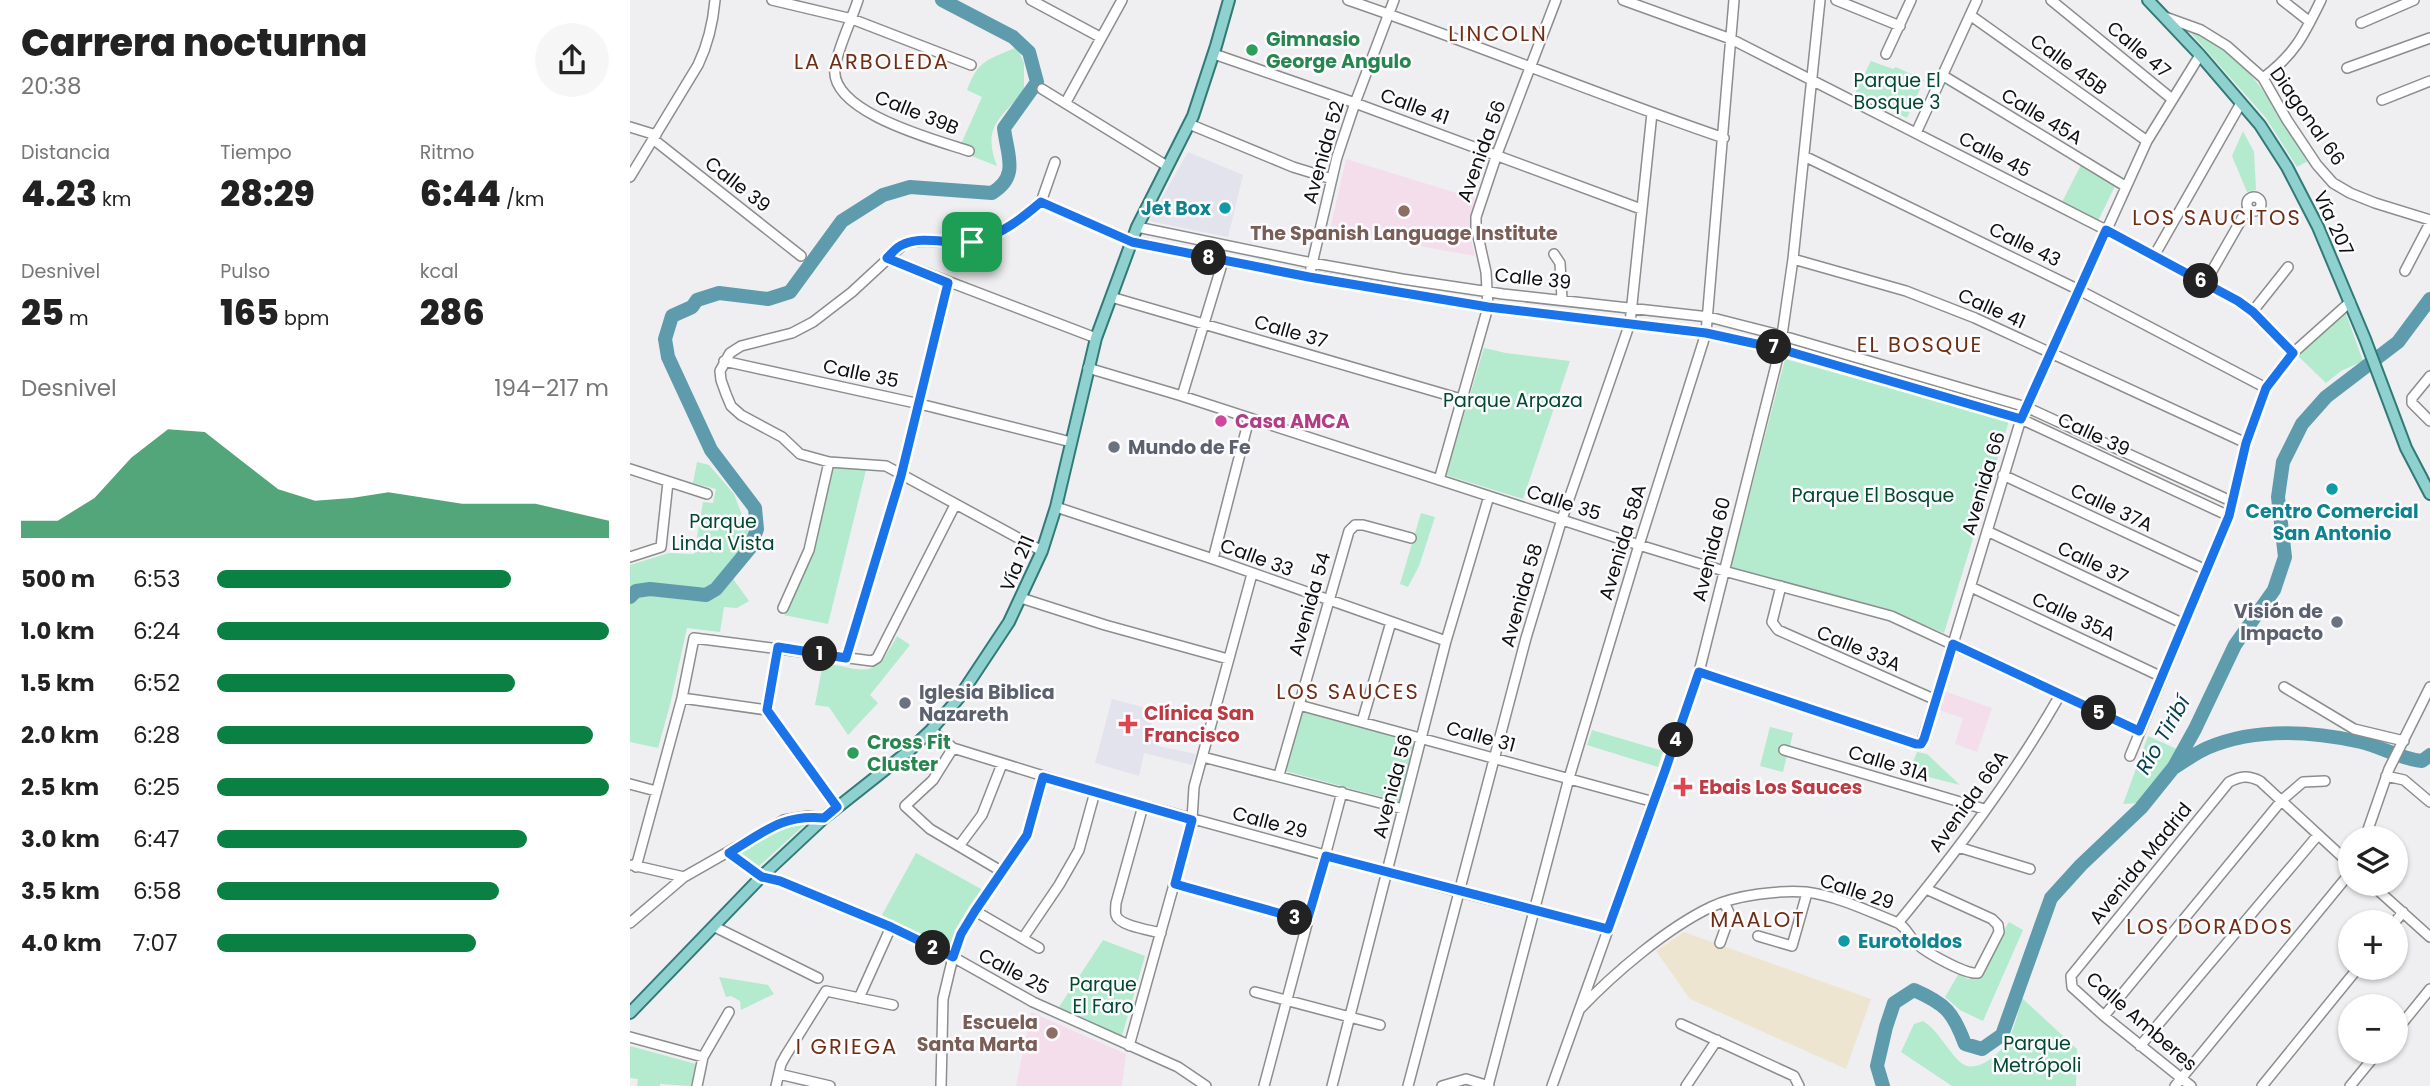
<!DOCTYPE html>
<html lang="es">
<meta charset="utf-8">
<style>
body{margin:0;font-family:Poppins,sans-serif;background:#f6f6f6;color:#222;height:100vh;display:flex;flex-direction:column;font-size:26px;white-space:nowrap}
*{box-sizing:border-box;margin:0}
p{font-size:23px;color:#767676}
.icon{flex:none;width:38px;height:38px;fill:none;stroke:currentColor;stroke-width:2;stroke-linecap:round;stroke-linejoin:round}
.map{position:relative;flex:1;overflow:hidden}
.drawer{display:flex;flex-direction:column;background:#fff;width:630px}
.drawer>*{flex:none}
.fabs{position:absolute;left:1708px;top:826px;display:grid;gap:14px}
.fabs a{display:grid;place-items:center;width:70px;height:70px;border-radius:50%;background:#fff;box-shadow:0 2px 5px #0004;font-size:35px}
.pin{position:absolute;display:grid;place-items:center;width:60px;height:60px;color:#fff;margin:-30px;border-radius:14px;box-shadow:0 4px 10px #0006}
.km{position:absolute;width:35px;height:35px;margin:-18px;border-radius:50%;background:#222;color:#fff;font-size:19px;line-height:35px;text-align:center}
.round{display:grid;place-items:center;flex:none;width:74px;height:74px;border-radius:37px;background:#f6f6f6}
.head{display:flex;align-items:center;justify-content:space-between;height:119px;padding:0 21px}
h1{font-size:38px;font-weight:800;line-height:52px}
.stats{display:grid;grid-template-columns:repeat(3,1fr);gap:10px;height:119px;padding:7px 21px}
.stats div{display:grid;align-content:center}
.stats b{font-size:35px;font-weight:800}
.stats small{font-size:19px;font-weight:400}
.stats p{font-size:19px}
.chart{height:196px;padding:14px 21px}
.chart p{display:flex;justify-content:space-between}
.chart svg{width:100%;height:126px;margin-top:7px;fill:#0b8043;opacity:.7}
ul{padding:0 21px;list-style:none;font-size:23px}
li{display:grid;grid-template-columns:112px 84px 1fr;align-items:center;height:52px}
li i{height:18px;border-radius:9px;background:#0b8043}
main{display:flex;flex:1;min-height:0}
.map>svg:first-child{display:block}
.built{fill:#e2e3ec}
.industrial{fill:#ede5cf}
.education{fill:#f4deeb}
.green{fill:#b4eace}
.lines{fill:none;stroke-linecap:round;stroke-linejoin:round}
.river{stroke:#5e9cad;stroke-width:14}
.minor-casing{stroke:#8c8d8f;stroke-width:12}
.major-casing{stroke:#317a77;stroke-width:14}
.minor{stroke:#fff;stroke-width:9}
.major{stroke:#8ed1ce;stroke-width:10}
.route-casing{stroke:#fff;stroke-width:14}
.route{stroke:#1a73e8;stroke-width:9}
.leisure-dot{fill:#2e9e5b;stroke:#fcfcff;stroke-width:2.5}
.culture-dot{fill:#0f9aa8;stroke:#fcfcff;stroke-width:2.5}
.education-dot{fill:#8d6e63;stroke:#fcfcff;stroke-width:2.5}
.hotel-dot{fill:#d1479c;stroke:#fcfcff;stroke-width:2.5}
.worship-dot{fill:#6b7280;stroke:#fcfcff;stroke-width:2.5}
.health-dot{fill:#e0444e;stroke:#fcfcff;stroke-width:2.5}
.labels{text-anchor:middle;stroke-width:5;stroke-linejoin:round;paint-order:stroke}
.leisure-label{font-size:19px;font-weight:bold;fill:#27864d;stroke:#fcfcff;text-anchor:start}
.street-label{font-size:19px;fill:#0f0f10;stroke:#fcfcff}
.park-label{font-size:19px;fill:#00482e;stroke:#fcfcff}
.culture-label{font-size:19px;font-weight:bold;fill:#0d838f;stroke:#fcfcff;text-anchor:end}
.education-label{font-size:19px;font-weight:bold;fill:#785e54;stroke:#fcfcff}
.hotel-label{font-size:19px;font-weight:bold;fill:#b23c85;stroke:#fcfcff;text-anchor:start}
.worship-label{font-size:19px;font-weight:bold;fill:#5b616d;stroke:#fcfcff;text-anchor:start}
.health-label{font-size:19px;font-weight:bold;fill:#be3a42;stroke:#fcfcff;text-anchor:start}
.neighbourhood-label{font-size:21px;letter-spacing:2px;fill:#6f2e13;stroke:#fcfcff}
.water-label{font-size:21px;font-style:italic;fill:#07424f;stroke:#fcfcff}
</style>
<main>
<section class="drawer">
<div class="head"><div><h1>Carrera nocturna</h1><p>20:38</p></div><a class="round"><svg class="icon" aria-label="share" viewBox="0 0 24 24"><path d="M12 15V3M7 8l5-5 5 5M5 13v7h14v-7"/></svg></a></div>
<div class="stats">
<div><p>Distancia</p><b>4.23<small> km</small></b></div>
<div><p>Tiempo</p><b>28:29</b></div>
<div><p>Ritmo</p><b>6:44<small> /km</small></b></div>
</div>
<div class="stats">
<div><p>Desnivel</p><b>25<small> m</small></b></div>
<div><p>Pulso</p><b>165<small> bpm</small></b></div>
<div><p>kcal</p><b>286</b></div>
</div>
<div class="chart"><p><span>Desnivel</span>194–217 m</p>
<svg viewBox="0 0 160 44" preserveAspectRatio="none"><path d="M0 44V38L10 38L20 30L30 16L40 6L50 7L60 17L70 27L80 31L90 30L100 28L110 30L120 32L130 32L140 32L150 35L160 38V44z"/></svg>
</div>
<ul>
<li><b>500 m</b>6:53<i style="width:75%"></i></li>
<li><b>1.0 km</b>6:24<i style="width:100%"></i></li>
<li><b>1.5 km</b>6:52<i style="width:76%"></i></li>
<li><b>2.0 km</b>6:28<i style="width:96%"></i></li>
<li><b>2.5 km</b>6:25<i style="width:100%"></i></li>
<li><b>3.0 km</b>6:47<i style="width:79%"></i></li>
<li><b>3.5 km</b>6:58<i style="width:72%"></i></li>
<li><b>4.0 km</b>7:07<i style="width:66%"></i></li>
</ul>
</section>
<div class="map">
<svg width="1800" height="1086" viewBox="0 0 1800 1086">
<rect width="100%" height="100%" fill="#efeff1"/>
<path class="built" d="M558 152 613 175 598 237 519 221Z
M482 699 524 710 518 738 529 741 528 746 566 754 562 765 514 753 509 776 465 763Z"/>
<path class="industrial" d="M1054 932 1241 999 1216 1069 1060 999 1026 951Z"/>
<path class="education" d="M716 159 846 199 840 223V235L845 256 700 230Z
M1314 691 1362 708 1347 752 1325 744 1333 718 1308 710Z
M401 1012 496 1054 492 1086H386Z"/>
<path class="green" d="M1560 32C1618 50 1647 113 1678 161L1667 167 1636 118Z
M387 47 394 63V91C370 119 352 126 367 166L339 155 341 148 331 144 352 97 337 90C349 58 359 60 387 47Z
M1241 61 1263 69 1266 67 1294 80 1277 118 1225 93Z
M1613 131 1624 152 1626 190 1617 192 1602 156Z
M1453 161 1487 182 1468 221 1432 202Z
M1715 311 1733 361 1711 371 1696 383 1666 354Z
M854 348 876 353 940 361 893 499 816 475Z
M1155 359 1379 421 1314 633 1262 612 1101 567Z
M67 462 79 465 104 494 118 531 117 544 107 559 78 587 69 589 8 584 0 590V565L39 553 64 554 73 502 83 503 86 489 63 483Z
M212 466 236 470 198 624 154 615 182 555 203 467Z
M791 513 805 517 789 566 778 587 770 584Z
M101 576 119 601 107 608 94 607 90 632 57 628 40 705 28 748 0 742V601L9 593 21 592 75 598 87 591Z
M267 636 280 645 240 695 248 703 218 735 199 707 185 705 193 663C238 670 243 681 267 636Z
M671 710 787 742 771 802 655 771Z
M1140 727 1163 733 1160 746 1153 745 1150 753 1157 755 1153 772 1130 766Z
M962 730 1033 751 1028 767 957 745Z
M1518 736 1549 750 1537 769 1510 803 1493 804Z
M1287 752 1297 754 1330 785 1279 772Z
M180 820 128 867 110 854 157 823Z
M286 853 353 890 318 949 252 915Z
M1379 922 1393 930 1353 1021 1330 1010 1315 997 1329 973 1338 979 1346 977 1372 929 1374 930Z
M473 940 515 956 492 1036 429 1007Z
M89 977 138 985 144 994 111 1010 110 1001 101 996 96 997Z
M1392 998 1447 1049 1446 1086H1322L1271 1052 1284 1024 1293 1021C1309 1031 1316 1049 1330 1062 1345 1076 1370 1054 1378 1040 1385 1028 1388 1011 1392 998Z
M0 1046 66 1064 61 1086 30 1084V1086H7L8 1079 0 1078Z"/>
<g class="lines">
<path class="river" d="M0 597 6 591 20 589 76 595 86 589 120 548 127 529 125 508 81 450 38 357 35 339 42 316 62 307 67 300 89 293 138 299 160 292 212 221 253 195 280 187 362 193C390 176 377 155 374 128L407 82 399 52 383 37 312 0
M1545 767C1556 760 1566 753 1577 748 1626 727 1681 731 1731 742 1752 747 1770 759 1792 761L1800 755
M1253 1086 1247 1066 1256 1027 1264 1003 1284 990C1316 1004 1323 1012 1335 1044L1352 1049 1372 1035 1421 898 1451 865 1511 808 1544 767 1565 729 1605 645 1644 590 1655 557 1648 497 1653 462 1672 424 1696 397 1768 342 1800 299"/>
<defs>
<path id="minor" d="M142 0 222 19 341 65
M228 0C222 19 208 48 205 67 198 112 306 140 339 151
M401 0 470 37
M718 0C844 43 967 95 1094 138
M993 0 1101 39 1476 230 1608 301 1623 311 1663 353
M1206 0 1270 26
M1421 0 1542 99
M1652 0 1680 22
M1340 15 1517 141
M1535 17 1571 30 1597 46 1633 78 1657 120 1687 165 1703 183 1720 193 1745 203 1800 220
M1731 23 1784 0
M584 54 725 103 1011 209
M1256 54 1281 0
M1717 68 1800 38
M1312 75 1495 186
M1633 78C1665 54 1674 35 1691 0
M412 89 537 166
M1752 100 1800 81
M436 102 492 0
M559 124 663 167 702 179
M0 127 26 135
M1286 133 1347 0
M23 139 171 256
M1174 156 1449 290 1636 388
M0 177 68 65C78 44 83 23 85 0
M1617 204a7 7 0 1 1 14 0a7 7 0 1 1-14 0Z
M411 202 502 241 593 261 858 307 1076 333 1150 349 1391 419 1599 516
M507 227 682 263 772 279 873 294 1079 317 1153 336 1396 407 1603 502
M924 254 930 263 932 299
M1524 256 1611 103
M257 258 466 338
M1163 259 1276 291 1345 318 1616 443
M1775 271 1800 223
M679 277 707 157 725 103 764 0
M1575 283 1618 208
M481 297 831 399
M1623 311 1658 267
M94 361 290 404 441 442
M458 368 552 396 1009 545 1094 571 1261 616 1509 731
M1800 376 1782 398V403L1800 421
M552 396 593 261
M0 469 77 494
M1373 475 1576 570
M809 480 858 307 856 272 846 227V217L867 154 926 0
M426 507 583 559 816 641
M1357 531 1554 624
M412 551 256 466 199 462 170 454 152 437 111 415 101 406 96 394 91 380 90 371 100 353 111 346 162 333 183 322 222 292 275 243 294 241 328 243 360 237 388 221 411 202 425 162
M0 557 31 547 38 482
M583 559 619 419
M1151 586 1142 622 1148 630 1306 700
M1341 587 1532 677
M391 598 475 625 598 659
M153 608 179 550 199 462
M216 658 271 476 318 283
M1069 672 1286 744H1291L1306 700 1391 419 1517 141 1570 55
M1654 687 1724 729 1774 741
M52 698 137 710 207 807
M669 705 1024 802
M137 710 148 647
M732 722 761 622
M301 730 323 748 465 792 830 892 978 929
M323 748 303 780 275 806 300 829 371 871
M1154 750 1354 809
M1500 756 1599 516 1616 443 1636 388 1663 353 1720 302
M573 757 773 809
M649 775 719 531 725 525H733L781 538
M1756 776 1774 780 1800 802
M0 784 26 791
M513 806 486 903C486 905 485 913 486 915 489 926 520 930 531 933
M1735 838 1759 769 1800 687
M329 846 352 815 372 764
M1328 847 1400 869
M99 853 132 876 150 881 261 927 323 957 403 1002 548 1067 576 1086
M2 865 54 877
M6 867 52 698 64 638 242 661 247 658 325 505
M545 884 677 921
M1741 884 1800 937
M345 911 409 948
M1765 922 1773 912
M0 923 54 877 154 820 178 816 194 818
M1268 923C1327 851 1384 776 1430 695
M85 927 188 978
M1128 936 1162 946 1177 893
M393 938 429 885 449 850 465 792
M1090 943 1100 915 1094 902
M625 992 750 1025
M229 998 261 927
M950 1009C984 973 1037 928 1081 907 1106 895 1149 890 1176 892 1208 896 1238 911 1268 923 1277 928 1279 937 1287 944 1297 953 1336 975 1348 973L1369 932 1368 925 1362 919 1296 889
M1474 1016 1652 800 1673 782 1695 781
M1051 1024 1164 1076 1169 1086
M1766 1031 1800 989
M0 1037 73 1057
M499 1046 562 820 564 787 622 574
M1510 1046 1688 835
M149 1074 200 1086
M67 1086 73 1057 99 1012
M146 1086 151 1064 156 1055 196 991 263 1005
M311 1086 313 999 323 957 331 934 345 911 397 836 413 777
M634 1086 712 792
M702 1086 816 641 859 496
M778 1086 896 638 932 519 1000 323 1022 113
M812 1086 836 1079 859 1086
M858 1086 939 778 1009 545 1076 333 1104 0
M922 1086 1036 768 1069 672 1150 349 1163 259 1190 0
M1056 1086 1087 1040
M1545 1086 1720 873
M1561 1086 1474 1016 1442 987 1441 976 1599 782C1611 776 1618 775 1630 781L1720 864
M1632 1086 1728 968
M1720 1086 1748 1052"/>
<path id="major" d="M1518 0 1570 55 1630 125 1657 167 1688 227 1735 339 1776 448 1800 494
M0 1013 132 876 194 818 280 750 301 730 328 699 379 622 412 551 426 507 466 338 507 227 563 116 586 46 599 0"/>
</defs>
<use href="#minor" class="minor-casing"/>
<use href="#major" class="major-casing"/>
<use href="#minor" class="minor"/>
<use href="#major" class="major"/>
</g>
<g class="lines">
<defs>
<path id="route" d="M411 202 502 242 679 277 858 307 1076 333 1150 349 1391 419 1476 230 1608 301 1623 312 1663 353 1636 388 1616 443 1599 516 1509 731 1323 644 1294 739 1291 744H1286L1069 672 1036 768 978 929 696 856 677 921 545 884 562 820 413 777 397 835 345 911 331 934 323 957 261 927 150 881 132 877 99 853C134 832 152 814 194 818L207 807 137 710 148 647 216 658 271 476 318 283 257 258C262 253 267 246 274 244 295 235 322 246 345 241 371 235 391 219 411 202Z"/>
</defs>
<use href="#route" class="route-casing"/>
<use href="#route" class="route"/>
</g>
<g class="leisure-dot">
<circle cx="622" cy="50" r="7"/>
<circle cx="223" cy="753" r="7"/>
</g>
<g class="culture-dot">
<circle cx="595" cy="208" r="7"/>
<circle cx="1702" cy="489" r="7"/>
<circle cx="1214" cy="941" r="7"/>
</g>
<g class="education-dot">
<circle cx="774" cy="211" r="7"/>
<circle cx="422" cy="1033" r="7"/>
</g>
<circle class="hotel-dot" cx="591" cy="421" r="7"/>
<g class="worship-dot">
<circle cx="484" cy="447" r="7"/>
<circle cx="1707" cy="622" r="7"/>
<circle cx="275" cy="703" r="7"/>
</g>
<g class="health-dot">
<path d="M494.5 713.5h7v7h7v7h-7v7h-7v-7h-7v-7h7z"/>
<path d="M1049.5 776.5h7v7h7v7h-7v7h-7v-7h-7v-7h7z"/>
</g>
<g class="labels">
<g class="leisure-label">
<text x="636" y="46">Gimnasio<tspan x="636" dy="22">George Angulo</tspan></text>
<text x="237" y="749">Cross Fit<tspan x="237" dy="22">Cluster</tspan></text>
</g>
<g class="street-label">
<text transform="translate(1509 49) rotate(40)" y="7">Calle 47</text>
<text transform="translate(1439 64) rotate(36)" y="7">Calle 45B</text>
<text transform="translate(785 106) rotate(20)" y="7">Calle 41</text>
<text transform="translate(287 112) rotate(22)" y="7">Calle 39B</text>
<text transform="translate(1412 116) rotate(31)" y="7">Calle 45A</text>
<text transform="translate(1678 116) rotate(55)" y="7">Diagonal 66</text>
<text transform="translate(851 151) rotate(-70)" y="7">Avenida 56</text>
<text transform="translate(693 152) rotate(-74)" y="7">Avenida 52</text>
<text transform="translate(1365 154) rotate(27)" y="7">Calle 45</text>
<text transform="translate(108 184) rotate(38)" y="7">Calle 39</text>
<text transform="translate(1704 223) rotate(65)" y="7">Vía 207</text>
<text transform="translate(1395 244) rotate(26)" y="7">Calle 43</text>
<text transform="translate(903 278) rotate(6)" y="7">Calle 39</text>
<text transform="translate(1362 308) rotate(24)" y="7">Calle 41</text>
<text transform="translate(661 331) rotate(16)" y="7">Calle 37</text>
<text transform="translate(231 373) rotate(12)" y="7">Calle 35</text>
<text transform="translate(1464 434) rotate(25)" y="7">Calle 39</text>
<text transform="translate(1353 483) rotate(-73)" y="7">Avenida 66</text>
<text transform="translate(934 502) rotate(18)" y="7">Calle 35</text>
<text transform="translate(1482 507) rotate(25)" y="7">Calle 37A</text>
<text transform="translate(992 542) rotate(-73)" y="7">Avenida 58A</text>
<text transform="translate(1081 549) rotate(-76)" y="7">Avenida 60</text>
<text transform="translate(627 557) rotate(20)" y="7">Calle 33</text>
<text transform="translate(1463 562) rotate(25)" y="7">Calle 37</text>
<text transform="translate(387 563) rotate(-67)" y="7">Vía 211</text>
<text transform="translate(891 595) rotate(-74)" y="7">Avenida 58</text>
<text transform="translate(679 604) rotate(-74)" y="7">Avenida 54</text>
<text transform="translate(1444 616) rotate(25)" y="7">Calle 35A</text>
<text transform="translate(1229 648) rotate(23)" y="7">Calle 33A</text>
<text transform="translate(851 736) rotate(15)" y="7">Calle 31</text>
<text transform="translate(1259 763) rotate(17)" y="7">Calle 31A</text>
<text transform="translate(762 786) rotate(-75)" y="7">Avenida 56</text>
<text transform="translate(1338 801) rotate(-54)" y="7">Avenida 66A</text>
<text transform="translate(640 822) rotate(15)" y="7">Calle 29</text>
<text transform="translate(1510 863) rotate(-51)" y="7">Avenida Madrid</text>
<text transform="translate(1227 891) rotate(18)" y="7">Calle 29</text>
<text transform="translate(384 971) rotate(28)" y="7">Calle 25</text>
<text transform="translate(1512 1021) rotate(41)" y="7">Calle Amberes</text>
</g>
<g class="park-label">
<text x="1267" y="87">Parque El<tspan x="1267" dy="22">Bosque 3</tspan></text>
<text x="883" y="407">Parque Arpaza</text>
<text x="1243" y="502">Parque El Bosque</text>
<text x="93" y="528">Parque<tspan x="93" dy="22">Linda Vista</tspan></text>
<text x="473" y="991">Parque<tspan x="473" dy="22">El Faro</tspan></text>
<text x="1407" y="1050">Parque<tspan x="1407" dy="22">Metrópoli</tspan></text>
</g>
<g class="culture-label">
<text x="581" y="215">Jet Box</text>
<text x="1702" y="518" text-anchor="middle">Centro Comercial<tspan x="1702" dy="22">San Antonio</tspan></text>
<text x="1228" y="948" text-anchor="start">Eurotoldos</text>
</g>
<g class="education-label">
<text x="774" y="240">The Spanish Language Institute</text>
<text x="408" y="1029" text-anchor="end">Escuela<tspan x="408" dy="22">Santa Marta</tspan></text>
</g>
<g class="hotel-label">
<text x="605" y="428">Casa AMCA</text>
</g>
<g class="worship-label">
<text x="498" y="454">Mundo de Fe</text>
<text x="1693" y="618" text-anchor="end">Visión de<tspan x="1693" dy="22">Impacto</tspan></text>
<text x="289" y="699">Iglesia Biblica<tspan x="289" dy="22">Nazareth</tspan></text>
</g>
<g class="health-label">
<text x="514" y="720">Clínica San<tspan x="514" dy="22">Francisco</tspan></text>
<text x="1069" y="794">Ebais Los Sauces</text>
</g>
<g class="neighbourhood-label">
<text x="868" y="41">LINCOLN</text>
<text x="242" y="69">LA ARBOLEDA</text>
<text x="1587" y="225">LOS SAUCITOS</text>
<text x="1290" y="352">EL BOSQUE</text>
<text x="718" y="699">LOS SAUCES</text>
<text x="1128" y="927">MAALOT</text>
<text x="1580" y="934">LOS DORADOS</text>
<text x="217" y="1054">I GRIEGA</text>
</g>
<g class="water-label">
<text transform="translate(1533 735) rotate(-60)" y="7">Río Tiribí</text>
</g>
</g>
</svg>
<div class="fabs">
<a><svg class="icon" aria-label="layers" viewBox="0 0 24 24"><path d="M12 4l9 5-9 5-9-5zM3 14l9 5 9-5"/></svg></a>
<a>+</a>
<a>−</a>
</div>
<div class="pin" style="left:342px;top:242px;background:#1e9e55"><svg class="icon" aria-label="arrive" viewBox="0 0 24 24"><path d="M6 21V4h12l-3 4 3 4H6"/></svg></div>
<b class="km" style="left:190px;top:654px">1</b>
<b class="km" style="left:303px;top:948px">2</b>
<b class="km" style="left:665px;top:918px">3</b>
<b class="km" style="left:1046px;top:740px">4</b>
<b class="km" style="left:1469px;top:713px">5</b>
<b class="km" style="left:1571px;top:281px">6</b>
<b class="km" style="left:1144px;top:347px">7</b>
<b class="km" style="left:579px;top:258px">8</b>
</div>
</main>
